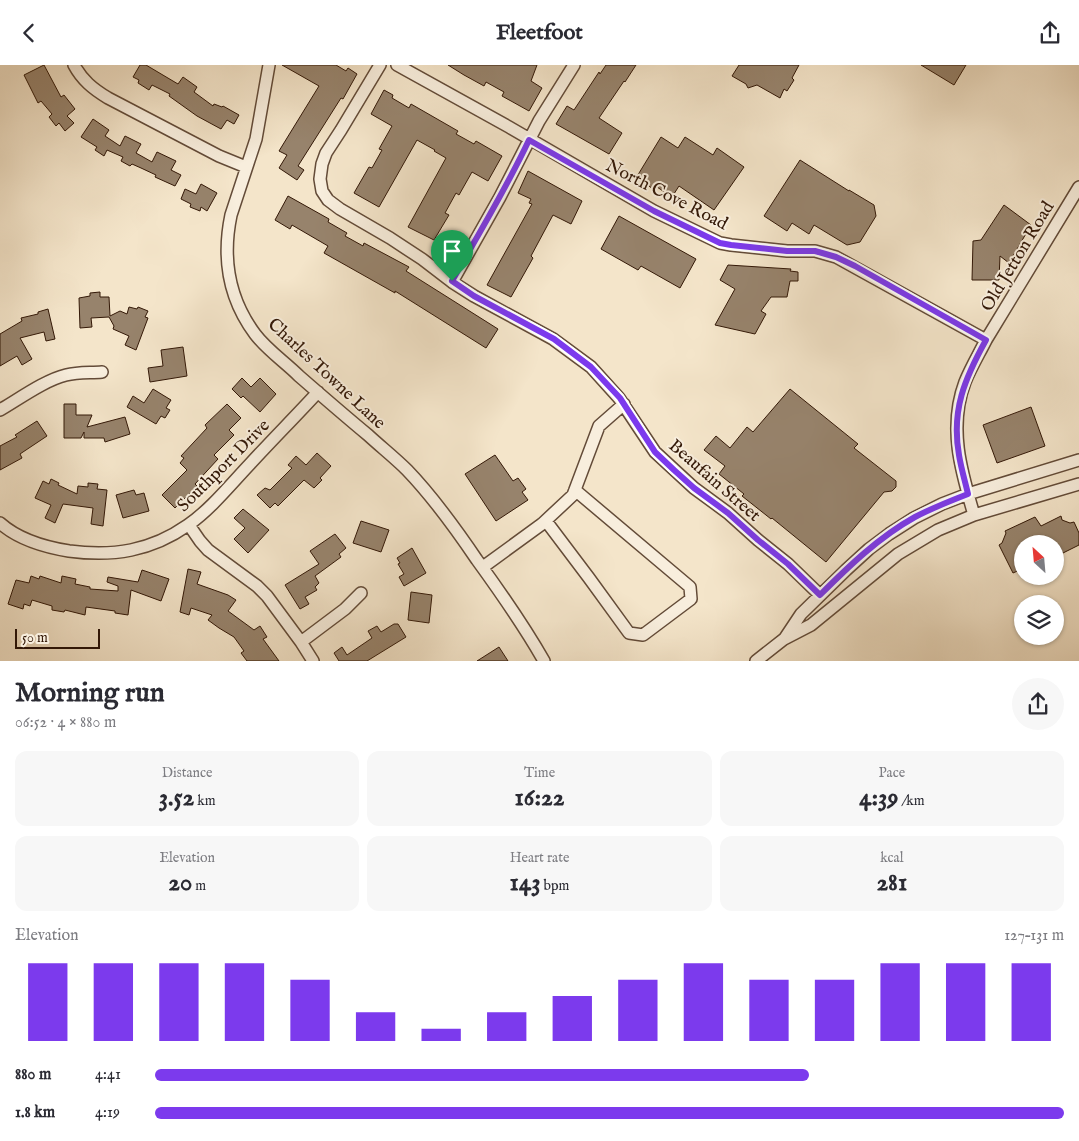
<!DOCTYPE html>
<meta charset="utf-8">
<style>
body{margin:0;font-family:"IM FELL English",serif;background:#f7f7f7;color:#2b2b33;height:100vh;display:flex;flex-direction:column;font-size:19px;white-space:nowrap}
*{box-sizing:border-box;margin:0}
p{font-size:16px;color:#7c7c81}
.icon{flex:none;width:28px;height:28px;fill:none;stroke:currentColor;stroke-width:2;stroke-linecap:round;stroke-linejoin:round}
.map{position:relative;height:596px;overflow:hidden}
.sheet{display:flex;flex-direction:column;background:#fff;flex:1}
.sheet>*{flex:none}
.needle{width:32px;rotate:334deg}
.fabs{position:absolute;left:1014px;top:470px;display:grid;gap:10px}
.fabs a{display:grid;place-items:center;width:50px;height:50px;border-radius:50%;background:#fff;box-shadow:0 1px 4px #0004;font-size:25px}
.scale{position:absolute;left:15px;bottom:12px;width:85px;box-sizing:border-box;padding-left:5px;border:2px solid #331807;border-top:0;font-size:14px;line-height:18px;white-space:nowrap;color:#331807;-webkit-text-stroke:4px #f8eedd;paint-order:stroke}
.pin{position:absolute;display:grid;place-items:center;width:42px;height:42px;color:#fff;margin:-51px -21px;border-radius:50% 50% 50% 0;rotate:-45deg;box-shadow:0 0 5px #0007}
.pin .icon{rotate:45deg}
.round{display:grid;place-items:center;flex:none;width:52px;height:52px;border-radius:26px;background:#f7f7f7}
.head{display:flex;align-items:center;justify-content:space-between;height:85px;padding:0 15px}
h1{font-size:28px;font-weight:700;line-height:38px}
.stats{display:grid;grid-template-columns:repeat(3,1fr);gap:8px;height:85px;padding:5px 15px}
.stats div{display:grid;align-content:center;border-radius:12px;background:#f7f7f7;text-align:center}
.stats b{font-size:25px;font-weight:700}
.stats small{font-size:14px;font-weight:400}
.stats p{font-size:14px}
.chart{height:140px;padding:10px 15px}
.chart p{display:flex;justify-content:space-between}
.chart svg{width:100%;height:90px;margin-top:5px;stroke:#7c3aed;stroke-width:6}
ul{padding:0 15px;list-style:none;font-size:16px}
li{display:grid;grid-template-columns:80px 60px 1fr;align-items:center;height:38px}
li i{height:12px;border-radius:6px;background:#7c3aed}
header{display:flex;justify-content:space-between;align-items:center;height:65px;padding:0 15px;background:#fff;font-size:22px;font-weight:700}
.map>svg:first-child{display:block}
.building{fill:#97836c;stroke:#331807}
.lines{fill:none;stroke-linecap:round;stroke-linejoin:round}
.minor-casing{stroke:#634b38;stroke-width:14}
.minor{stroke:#f8eedd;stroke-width:11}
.route-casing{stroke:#fff;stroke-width:10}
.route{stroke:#7c3aed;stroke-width:6}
.labels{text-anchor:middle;stroke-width:4;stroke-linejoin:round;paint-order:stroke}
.street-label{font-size:18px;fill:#331807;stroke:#f8eedd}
</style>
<header><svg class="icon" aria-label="back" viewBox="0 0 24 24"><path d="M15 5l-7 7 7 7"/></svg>Fleetfoot<svg class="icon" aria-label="share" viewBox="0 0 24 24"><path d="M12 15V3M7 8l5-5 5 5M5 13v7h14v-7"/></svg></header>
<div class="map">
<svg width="1079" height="596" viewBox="0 0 1079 596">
<rect width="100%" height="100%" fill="#f4e5ca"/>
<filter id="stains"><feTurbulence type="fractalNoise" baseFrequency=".004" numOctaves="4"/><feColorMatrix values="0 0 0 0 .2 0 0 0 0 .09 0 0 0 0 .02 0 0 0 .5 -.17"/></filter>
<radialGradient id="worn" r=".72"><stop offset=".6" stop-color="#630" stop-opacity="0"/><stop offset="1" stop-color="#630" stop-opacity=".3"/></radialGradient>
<path class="building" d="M44 0 61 32 64 30 75 44 67 51 74 58 65 66 59 58 56 61 49 52 52 49 41 36 38 38 24 10Z
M140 0H146L178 19 183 12 197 22 194 27 213 41 214 39 222 42 223 41 239 50 234 59 227 55 221 64 197 51 169 31 170 29 152 20 149 25 138 18 139 15 133 12Z
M282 0H336L346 6 348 3 357 9 343 34 341 33 298 101 304 105 297 115 279 103 287 90 279 86 319 21Z
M448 0H537L531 16 542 23 529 46 502 31 504 27 486 17 484 21 464 10Z
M606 0H636L625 17 624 16 599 53 622 68 609 89 556 59 567 41 574 45 599 7 600 9Z
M739 0H799L792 13 794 15 787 26 784 24 780 33 757 20 748 23 746 19 732 11Z
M921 0H966L954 20Z
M384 25 393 30 392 33 409 43 411 39 458 66 456 69 474 79 476 76 502 91 488 116 472 107 459 130 456 128 445 148 449 150 434 175 408 162 446 93 434 86 435 85 417 75 379 142 354 128 369 102 372 103 382 85 379 84 392 61 371 49Z
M93 54 109 65 105 71 120 81 125 71 141 79 136 88 152 97 157 87 176 96 171 105 181 110 175 121 155 112 156 110 141 103 132 99 130 101 121 96 123 92 107 85 104 91 95 85 97 82 81 72Z
M661 72 678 83 685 72 713 90 717 83 744 102 714 145 679 121 672 132 657 122 655 125 636 113Z
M800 95 849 126V125L874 140 876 151 860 177 847 180 814 160 809 169 792 158 787 166 764 151Z
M528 106 582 136 571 159 553 150 531 191 533 193 511 232 487 220 532 139 529 138 531 134 518 128Z
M201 119 217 128 207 146 201 142 200 146 190 142 191 139 181 134 185 124 196 129Z
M288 131 329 154 328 157 347 168 345 171 363 181 364 178 409 202 406 206 498 264 486 283 395 226V228L324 188 328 181 292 160 290 164 275 155Z
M1004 140 1031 160 1009 198 1000 191 999 215H972L973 176 981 175Z
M619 151 696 194 680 223 641 201 638 205 601 184Z
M728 200 791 204 790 206 798 207V216H790L787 232H771L761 246 766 249 755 269 715 260 735 224 720 215Z
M100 227V232H109L110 251 120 246 127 249 129 242 137 244 138 242 148 246 145 252 148 253 136 285 125 280 129 271 113 264 114 261 109 252 91 253 92 262 80 263 79 233 90 231V228Z
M48 244 55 274 46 276 44 267 20 273 32 294 22 300 17 291 0 301V269L22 256 21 253 38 249V247Z
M183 282 187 311 150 317 148 303 163 301 161 285Z
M242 313 251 322 260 313 276 329 260 347 243 331 241 333 232 324Z
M153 324 171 335 166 343 170 345 165 353 161 351 156 359 127 342 133 331 144 338Z
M790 324 858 379 854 383 896 416V422L892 426 884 427 826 497 772 453 771 454 742 431 744 429 719 409 725 401 704 385 716 371 730 383 747 362 753 367Z
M64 339H76V350H92L87 362 125 352 130 369 105 377 104 373H84V367L81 373H64Z
M227 339 241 353 229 365 234 370 214 390 218 394 195 419 197 421 175 443 162 430 187 405 180 398 184 393 181 391 207 363 205 360Z
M1031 342 1045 381 997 398 983 360Z
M37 356 47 371 20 389 22 393 0 405V381L17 372 15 370Z
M317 388 331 401 320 413 322 415 314 423 304 415 278 441 275 438 270 443 257 430 265 423 270 425 292 403 288 400 296 391 306 400Z
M495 390 513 416 518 413 526 424 522 427 528 435 496 456 465 409Z
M51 414 59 418 58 420 77 429 78 421 88 422V418L98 419 97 424 107 425 103 461 91 459 93 443 63 439 55 458 45 453 51 440 35 433 43 416 49 419Z
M134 425 136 430 144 428 149 446 123 453 116 430Z
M243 444 269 465 248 488 234 474 245 463 234 453Z
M1061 451 1062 455 1070 458 1074 457 1079 468V480L1055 492V479H1022V504L1013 508 999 480 1002 478 1006 468 1005 466 1035 452 1041 461Z
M361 456 389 465 381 487 353 478Z
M335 469 346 483 339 489 341 492 315 511 319 518 315 522 317 525 305 532 309 539 300 544 285 520 319 499 310 486Z
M412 483 426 508 404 521 399 512 404 509 398 499 400 498 397 493Z
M188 504 201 507 197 519 228 530 236 535 228 546 254 565 260 561 267 572 263 574 279 596H247L241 588 244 586 234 572 219 563 208 555 212 550 191 543 189 550 180 547Z
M142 505 169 514 161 536 131 525 128 550 115 548V546L86 542 85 550 65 545 64 547 52 545V541L32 535 30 541 24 539 23 544 8 539 16 515 29 518 31 511 39 514 40 511 61 518 62 511 76 514 75 519 90 522V524L118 526V521L107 517 108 512 138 517Z
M411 527 432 530 429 558 408 555Z
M394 559H398L406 572 367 596H339L334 588 342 582 347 590 372 573 368 566 377 561 381 567Z
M499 582 508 596H477Z"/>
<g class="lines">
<defs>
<path id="minor" d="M74 0C82 15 93 24 108 33L219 91 246 102
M269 0 256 74 231 150C222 193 229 234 255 269 267 285 285 297 299 311 322 331 345 351 368 370 381 382 395 393 407 405 434 433 456 464 477 495 501 528 524 561 544 596
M380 0 341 65 326 88 322 99 320 114 322 126 328 135 340 144 390 173 422 194 452 217 474 231 553 274 591 302 619 333 655 387 694 423 728 448 758 475 788 499 820 530
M397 0 509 62 654 146 720 178 731 180 787 186H815L836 192 986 275
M452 217 500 132 539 56 574 0
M0 345C19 334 45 315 66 310 78 307 90 308 102 307
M974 450C961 406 948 362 965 317 971 302 979 289 986 275L1079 122
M546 456 589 513 629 568 643 570 691 534 690 522 575 425
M0 458C19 475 44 482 69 486 113 492 151 486 188 460 210 445 231 419 250 399 272 375 295 352 318 327
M189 460 200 476 208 485 257 521 267 531 301 577 313 596
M483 502 542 459 573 430 599 361 624 339
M785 573 801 549 846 505 869 484 889 469 914 453 942 439 968 429 1079 395
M301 577 345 544 361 528
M756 596 784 574 811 560 898 489 938 465 974 450 1079 419"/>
</defs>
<use href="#minor" class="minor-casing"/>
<use href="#minor" class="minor"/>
</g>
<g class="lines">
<defs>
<path id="route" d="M529 75 654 146 720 178 731 180 787 186H815L836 192 855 201 986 275C965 313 951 345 959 390 961 403 965 416 968 429 950 436 932 443 915 452 879 472 849 501 820 530L788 499 758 475 728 448 694 423 674 405 655 387 620 333 591 302 554 274 474 231 452 216C478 170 506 124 529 75Z"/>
</defs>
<use href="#route" class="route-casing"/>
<use href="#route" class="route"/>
</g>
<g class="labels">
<g class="street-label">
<text transform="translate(667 129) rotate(27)" y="6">North Cove Road</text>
<text transform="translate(1017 191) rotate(-59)" y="6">Old Jetton Road</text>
<text transform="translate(327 308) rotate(43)" y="6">Charles Towne Lane</text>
<text transform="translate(223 400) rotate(-45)" y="6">Southport Drive</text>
<text transform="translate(715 415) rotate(41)" y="6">Beaufain Street</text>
</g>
</g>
<rect width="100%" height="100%" filter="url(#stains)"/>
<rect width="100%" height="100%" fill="url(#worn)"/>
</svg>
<div class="fabs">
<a><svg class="needle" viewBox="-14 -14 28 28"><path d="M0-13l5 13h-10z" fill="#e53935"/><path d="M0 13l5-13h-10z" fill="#7c7c81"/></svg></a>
<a><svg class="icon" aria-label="layers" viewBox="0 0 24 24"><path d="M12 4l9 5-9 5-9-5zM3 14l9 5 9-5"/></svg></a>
</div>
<div class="scale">50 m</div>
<div class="pin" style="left:452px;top:216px;background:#1e9e55"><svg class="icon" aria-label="arrive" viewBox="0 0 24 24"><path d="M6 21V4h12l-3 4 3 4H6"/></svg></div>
</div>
<section class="sheet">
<div class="head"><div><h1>Morning run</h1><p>06:52 · 4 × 880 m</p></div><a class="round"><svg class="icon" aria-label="share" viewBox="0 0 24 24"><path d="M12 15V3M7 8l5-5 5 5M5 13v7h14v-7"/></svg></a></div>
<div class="stats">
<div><p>Distance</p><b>3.52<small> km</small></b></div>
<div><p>Time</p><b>16:22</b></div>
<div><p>Pace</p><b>4:39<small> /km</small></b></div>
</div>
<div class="stats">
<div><p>Elevation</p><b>20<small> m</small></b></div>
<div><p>Heart rate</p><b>143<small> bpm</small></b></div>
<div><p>kcal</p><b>281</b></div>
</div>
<div class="chart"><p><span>Elevation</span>127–131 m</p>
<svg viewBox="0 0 160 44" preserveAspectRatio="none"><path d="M5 44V6M15 44V6M25 44V6M35 44V6M45 44V14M55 44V30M65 44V38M75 44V30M85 44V22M95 44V14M105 44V6M115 44V14M125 44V14M135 44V6M145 44V6M155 44V6"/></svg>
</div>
<ul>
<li><b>880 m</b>4:41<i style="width:72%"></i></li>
<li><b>1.8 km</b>4:19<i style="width:100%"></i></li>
</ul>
</section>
